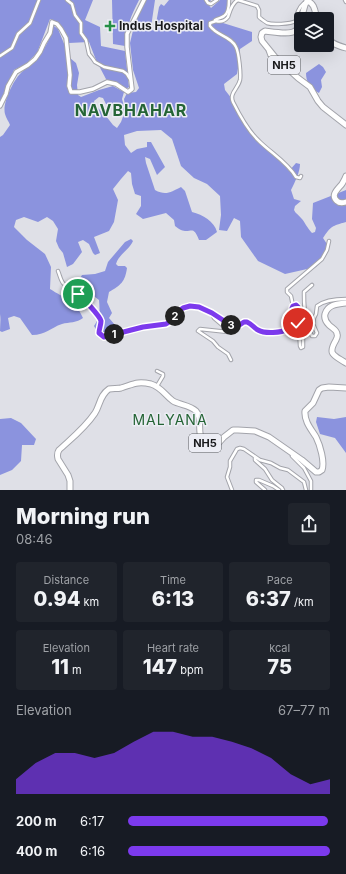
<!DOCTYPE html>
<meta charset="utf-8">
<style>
body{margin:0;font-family:Inter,sans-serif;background:#20242c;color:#f1f3f6;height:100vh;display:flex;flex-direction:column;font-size:15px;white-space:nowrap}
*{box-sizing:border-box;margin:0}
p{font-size:13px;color:#9ea1a6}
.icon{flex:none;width:22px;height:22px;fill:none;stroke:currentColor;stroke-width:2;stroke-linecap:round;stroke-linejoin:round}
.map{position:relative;height:490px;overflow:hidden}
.details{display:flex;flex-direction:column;background:#171b24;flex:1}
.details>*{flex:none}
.fabs{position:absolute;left:294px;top:12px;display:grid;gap:8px}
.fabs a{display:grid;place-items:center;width:40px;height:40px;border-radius:4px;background:#171b24;box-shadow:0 4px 16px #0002;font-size:20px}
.pin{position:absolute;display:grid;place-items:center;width:34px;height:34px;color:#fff;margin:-17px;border:2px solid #fff;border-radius:50%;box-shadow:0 1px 4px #0007}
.km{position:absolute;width:20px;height:20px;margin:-10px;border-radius:50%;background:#222;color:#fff;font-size:11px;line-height:20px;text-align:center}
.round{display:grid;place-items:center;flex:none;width:42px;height:42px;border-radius:4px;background:#20242c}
.summary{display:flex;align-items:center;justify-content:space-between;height:68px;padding:0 16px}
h1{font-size:22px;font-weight:800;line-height:30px}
.metrics{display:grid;grid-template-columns:repeat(3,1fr);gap:6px;height:68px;padding:4px 16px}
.metrics div{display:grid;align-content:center;border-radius:4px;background:#20242c;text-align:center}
.metrics b{font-size:20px;font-weight:800}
.metrics small{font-size:11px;font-weight:400}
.metrics p{font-size:11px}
.chart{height:112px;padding:8px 16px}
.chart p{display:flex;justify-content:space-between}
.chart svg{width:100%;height:72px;margin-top:4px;fill:#7c3aed;opacity:.7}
ul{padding:0 16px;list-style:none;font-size:13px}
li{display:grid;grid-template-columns:64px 48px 1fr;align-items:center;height:30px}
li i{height:10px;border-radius:5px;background:#7c3aed}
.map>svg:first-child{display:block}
.forest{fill:#8b93de}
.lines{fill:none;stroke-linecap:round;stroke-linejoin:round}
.street-casing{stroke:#a3a4ab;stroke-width:4.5}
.secondary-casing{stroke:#a3a4ab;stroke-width:5.5}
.highway-casing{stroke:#a3a4ab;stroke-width:7}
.street{stroke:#fff;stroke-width:2.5}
.secondary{stroke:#fff;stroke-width:3.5}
.highway{stroke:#fff;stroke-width:5}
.route-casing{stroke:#fff;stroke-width:8}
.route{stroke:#7c3aed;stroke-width:5}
.poi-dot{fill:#258f46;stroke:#ecedf4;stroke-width:1.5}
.labels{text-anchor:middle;stroke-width:3;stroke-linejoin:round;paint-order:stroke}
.shield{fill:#ecedf4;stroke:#595a5e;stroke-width:1}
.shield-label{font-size:11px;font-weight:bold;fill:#1a1b1d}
.poi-label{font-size:12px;font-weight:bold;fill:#1a1b1d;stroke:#ecedf4;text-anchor:start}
.quarter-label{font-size:14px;letter-spacing:1px;fill:#246435;stroke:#ecedf4}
.district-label{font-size:16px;font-weight:bold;letter-spacing:1px;fill:#246435;stroke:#ecedf4}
</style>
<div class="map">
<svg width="346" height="490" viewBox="0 0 346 490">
<rect width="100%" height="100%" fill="#dfe0e7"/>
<path class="forest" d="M0 0H93L85 20 100 27 101 46 125 51 129 87 126 89 118 83 107 81 96 60 89 42 69 43C68 32 59 23 50 19L37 53 26 64 14 70 0 102Z
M112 0H139C131 16 126 27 125 46L113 44Z
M145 0H155L151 27 153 31 155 29 159 7 161 4 164 6 169 0H211L208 4 211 8 220 0H228L225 15 223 18V23L252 32V41L240 49 239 63 237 74 224 84 225 90 232 99 240 116 255 138 284 163 289 171 296 163 300 164C300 172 295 182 291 190L294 199 301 201 295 206 294 210C296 214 298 214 301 218 305 222 307 228 312 233L315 232 316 228 312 219 313 203 346 190V222C332 226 331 226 323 238L329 247 325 256 316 267 285 274 258 261 241 237 240 221 234 218 227 231 219 230 221 215 220 196 207 184 194 178 181 166 172 139 161 130 137 131 124 135 125 145 131 153 137 149 147 147V142H151L165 167 157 175 150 159 145 157 146 163 155 190C166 196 171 192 181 187L185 191 192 212C203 215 214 221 217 232L206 240H199C193 224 191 234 181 230 178 229 177 227 175 226L174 220 166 213 143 219 136 214 141 206V196L135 194 132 184 131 173 128 171 121 179 113 189 118 200 114 222 109 231 94 237 100 253 95 255 93 253 89 244 83 240 78 242 82 252 73 264 67 267 63 253 59 248 56 241 58 229 53 221 47 217 38 222 24 217 16 220 14 227 27 240 45 254 51 267 50 289C64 298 76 301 83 318 77 323 69 322 62 324 50 328 46 335 32 335L20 318 14 316 8 318 10 329 2 332 0 331C0 325 1 320 0 314V137L3 135 10 125C9 122 6 118 5 114 2 104 13 81 20 74 22 71 26 69 29 66 40 56 50 43 52 27L54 26 58 29 70 58 76 63 79 73 77 85 78 95 81 97 99 90 113 86 124 92 122 99 124 106H121L115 104 109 105 106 104 103 98 99 97 94 101 95 105 106 116 113 125 117 128 121 122 124 114 122 109 125 106 124 99 127 93 136 92 139 88 133 70 130 43 135 22Z
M319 64 323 67 326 72 321 80 322 87 319 93C310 89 306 82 306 73Z
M131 239 133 241C129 250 119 254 116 264L118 266H125L127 268C125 282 121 285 109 292L107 302 112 313 109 318 115 325 108 332 98 333 94 326C100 317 100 311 99 300L95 297H91L88 293 82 294 78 290 79 280 82 275 95 274 105 271 108 262 125 242Z
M317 417 334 419 346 417V453L335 438 320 434 316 422Z
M11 418 21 423 36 439 34 445H22L21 461 12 470 0 475V419Z"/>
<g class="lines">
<defs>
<path id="street" d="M67 0 72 4 75 15 81 23V33L86 40 89 54 93 59 95 62 104 67 123 71 127 74 130 79
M206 0 208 3 211 4 217 0
M229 0C229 5 229 13 224 16 222 18 218 18 215 20L216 21C220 22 225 21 228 17 230 11 232 3 238 0L257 6 259 10V17C261 19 264 21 267 23 273 25 290 24 296 21 297 13 298 8 304 3
M345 0 346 2
M216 21 210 23V26C217 36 231 36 236 47 239 53 241 74 240 80 238 89 229 93 233 102 240 116 248 131 259 141 271 153 287 162 296 177L300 178 301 176
M268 51C270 60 277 64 284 70
M0 56 12 48 18 34 30 23 39 0
M58 271C62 281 61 287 74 286L77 293 82 297 99 317 101 323 99 333 104 337C108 336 111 334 116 333 119 333 122 333 125 332 131 331 137 328 143 327 151 325 159 326 167 323 178 318 177 307 192 306 207 305 220 323 233 326 238 327 242 323 247 322 252 324 254 328 258 330 265 334 281 333 288 329 292 322 289 313 293 306L296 305 298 307 296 318 299 328 300 346 301 348 303 347V322L305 316
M312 285 304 292V295C304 309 305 324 312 336H315L317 333 313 324 314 318 316 314 317 306C325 300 336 299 346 299
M293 306 291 296 287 292V289L322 259 327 250 329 241
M212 314 214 318 228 330V332L200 329 198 331 213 341 218 347 228 354 231 360
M157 386 163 376V374L157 371
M292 456 304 468 311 481V490
M255 457V460L265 469 272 480 282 488 283 490
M232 490 227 477 230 467V461L237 449 240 448 244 449 260 460 271 463 280 468 288 470 304 482 306 490
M265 490 256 482V480H259L273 486 279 490"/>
<path id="secondary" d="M0 106 6 94 8 86 16 72 28 65 35 59 40 52 44 43 50 33 52 22 57 24 61 29 66 38 70 75 69 86 71 92H80L93 89 107 82 116 84 128 92 132 89 127 47V34L144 0"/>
<path id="highway" d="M301 19 305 5 307 1C315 3 315 12 317 19
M301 20C300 24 299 29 295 31 290 35 273 32 265 31L262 33 261 37 262 41 275 57 298 78 310 87 318 101 323 107 346 125
M327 38C332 44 339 46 346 48
M346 176C345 179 343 182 342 184 338 189 330 195 337 201 339 203 343 203 346 202
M346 303C338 304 328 304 325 314 324 318 326 322 329 325 332 328 337 330 337 334 338 336 337 338 336 340 327 355 334 355 346 363
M70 490V481L68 475 58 459C57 455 57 453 59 450 72 438 85 428 95 413 100 405 100 395 109 389 113 388 117 389 121 388 134 384 137 381 151 384 161 387 165 395 173 401 180 405 190 405 196 411 205 420 191 447 215 447L224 437 233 430H238L255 431 269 437 302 460 316 472H319L322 470C325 462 320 445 316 437 311 429 304 421 305 411L313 403 319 390 322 388 329 387 346 388"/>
</defs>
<use href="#street" class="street-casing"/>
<use href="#secondary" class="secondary-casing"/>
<use href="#highway" class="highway-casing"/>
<use href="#street" class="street"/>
<use href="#secondary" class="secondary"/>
<use href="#highway" class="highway"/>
</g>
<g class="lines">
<defs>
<path id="route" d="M78 294C82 297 100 316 101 321 101 325 99 329 99 333L104 337 143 327 166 324 174 319 180 310 183 308 190 306 199 307 212 313 232 326H238L244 322H247C252 324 254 328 258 330 265 334 281 333 288 329 292 322 289 313 293 306L296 305 298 307 296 315 298 323"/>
</defs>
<use href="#route" class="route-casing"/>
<use href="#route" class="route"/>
</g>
<path class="poi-dot" d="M108 20h4v4h4v4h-4v4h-4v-4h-4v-4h4z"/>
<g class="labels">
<g class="shield">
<rect x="268" y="56" width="32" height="18" rx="3"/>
<rect x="189" y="434" width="32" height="18" rx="3"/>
</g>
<g class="shield-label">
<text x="284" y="69">NH5</text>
<text x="205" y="447">NH5</text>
</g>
<g class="poi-label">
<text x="119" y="30">Indus Hospital</text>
</g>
<g class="quarter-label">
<text x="170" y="425">MALYANA</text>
</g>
<g class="district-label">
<text x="131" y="116">NAVBHAHAR</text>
</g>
</g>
</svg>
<div class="fabs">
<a><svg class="icon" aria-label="layers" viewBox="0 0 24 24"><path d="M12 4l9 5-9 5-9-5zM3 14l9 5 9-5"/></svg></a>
</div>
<div class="pin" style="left:78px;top:294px;background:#1e9e55"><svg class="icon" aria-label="arrive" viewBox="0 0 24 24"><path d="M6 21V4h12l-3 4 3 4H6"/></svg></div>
<div class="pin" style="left:298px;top:323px;background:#d93025"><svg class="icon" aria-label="check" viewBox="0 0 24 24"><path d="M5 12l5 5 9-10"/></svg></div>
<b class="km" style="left:114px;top:334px">1</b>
<b class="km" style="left:175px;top:316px">2</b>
<b class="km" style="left:231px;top:325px">3</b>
</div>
<section class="details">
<div class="summary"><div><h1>Morning run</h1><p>08:46</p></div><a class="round"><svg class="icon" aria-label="share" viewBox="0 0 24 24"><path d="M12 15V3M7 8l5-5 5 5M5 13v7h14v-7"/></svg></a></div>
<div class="metrics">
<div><p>Distance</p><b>0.94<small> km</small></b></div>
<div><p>Time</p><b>6:13</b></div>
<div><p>Pace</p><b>6:37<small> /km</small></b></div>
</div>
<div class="metrics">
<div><p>Elevation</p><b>11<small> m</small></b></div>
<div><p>Heart rate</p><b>147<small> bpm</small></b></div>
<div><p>kcal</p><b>75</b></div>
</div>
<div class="chart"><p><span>Elevation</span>67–77 m</p>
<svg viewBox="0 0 160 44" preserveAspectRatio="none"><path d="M0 44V35L10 25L20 19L30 19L40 22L50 19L60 12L70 6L80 6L90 9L100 9L110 12L120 16L130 22L140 32L150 38L160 35V44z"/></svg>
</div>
<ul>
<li><b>200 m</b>6:17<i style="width:99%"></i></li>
<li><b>400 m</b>6:16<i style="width:100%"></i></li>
</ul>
</section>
